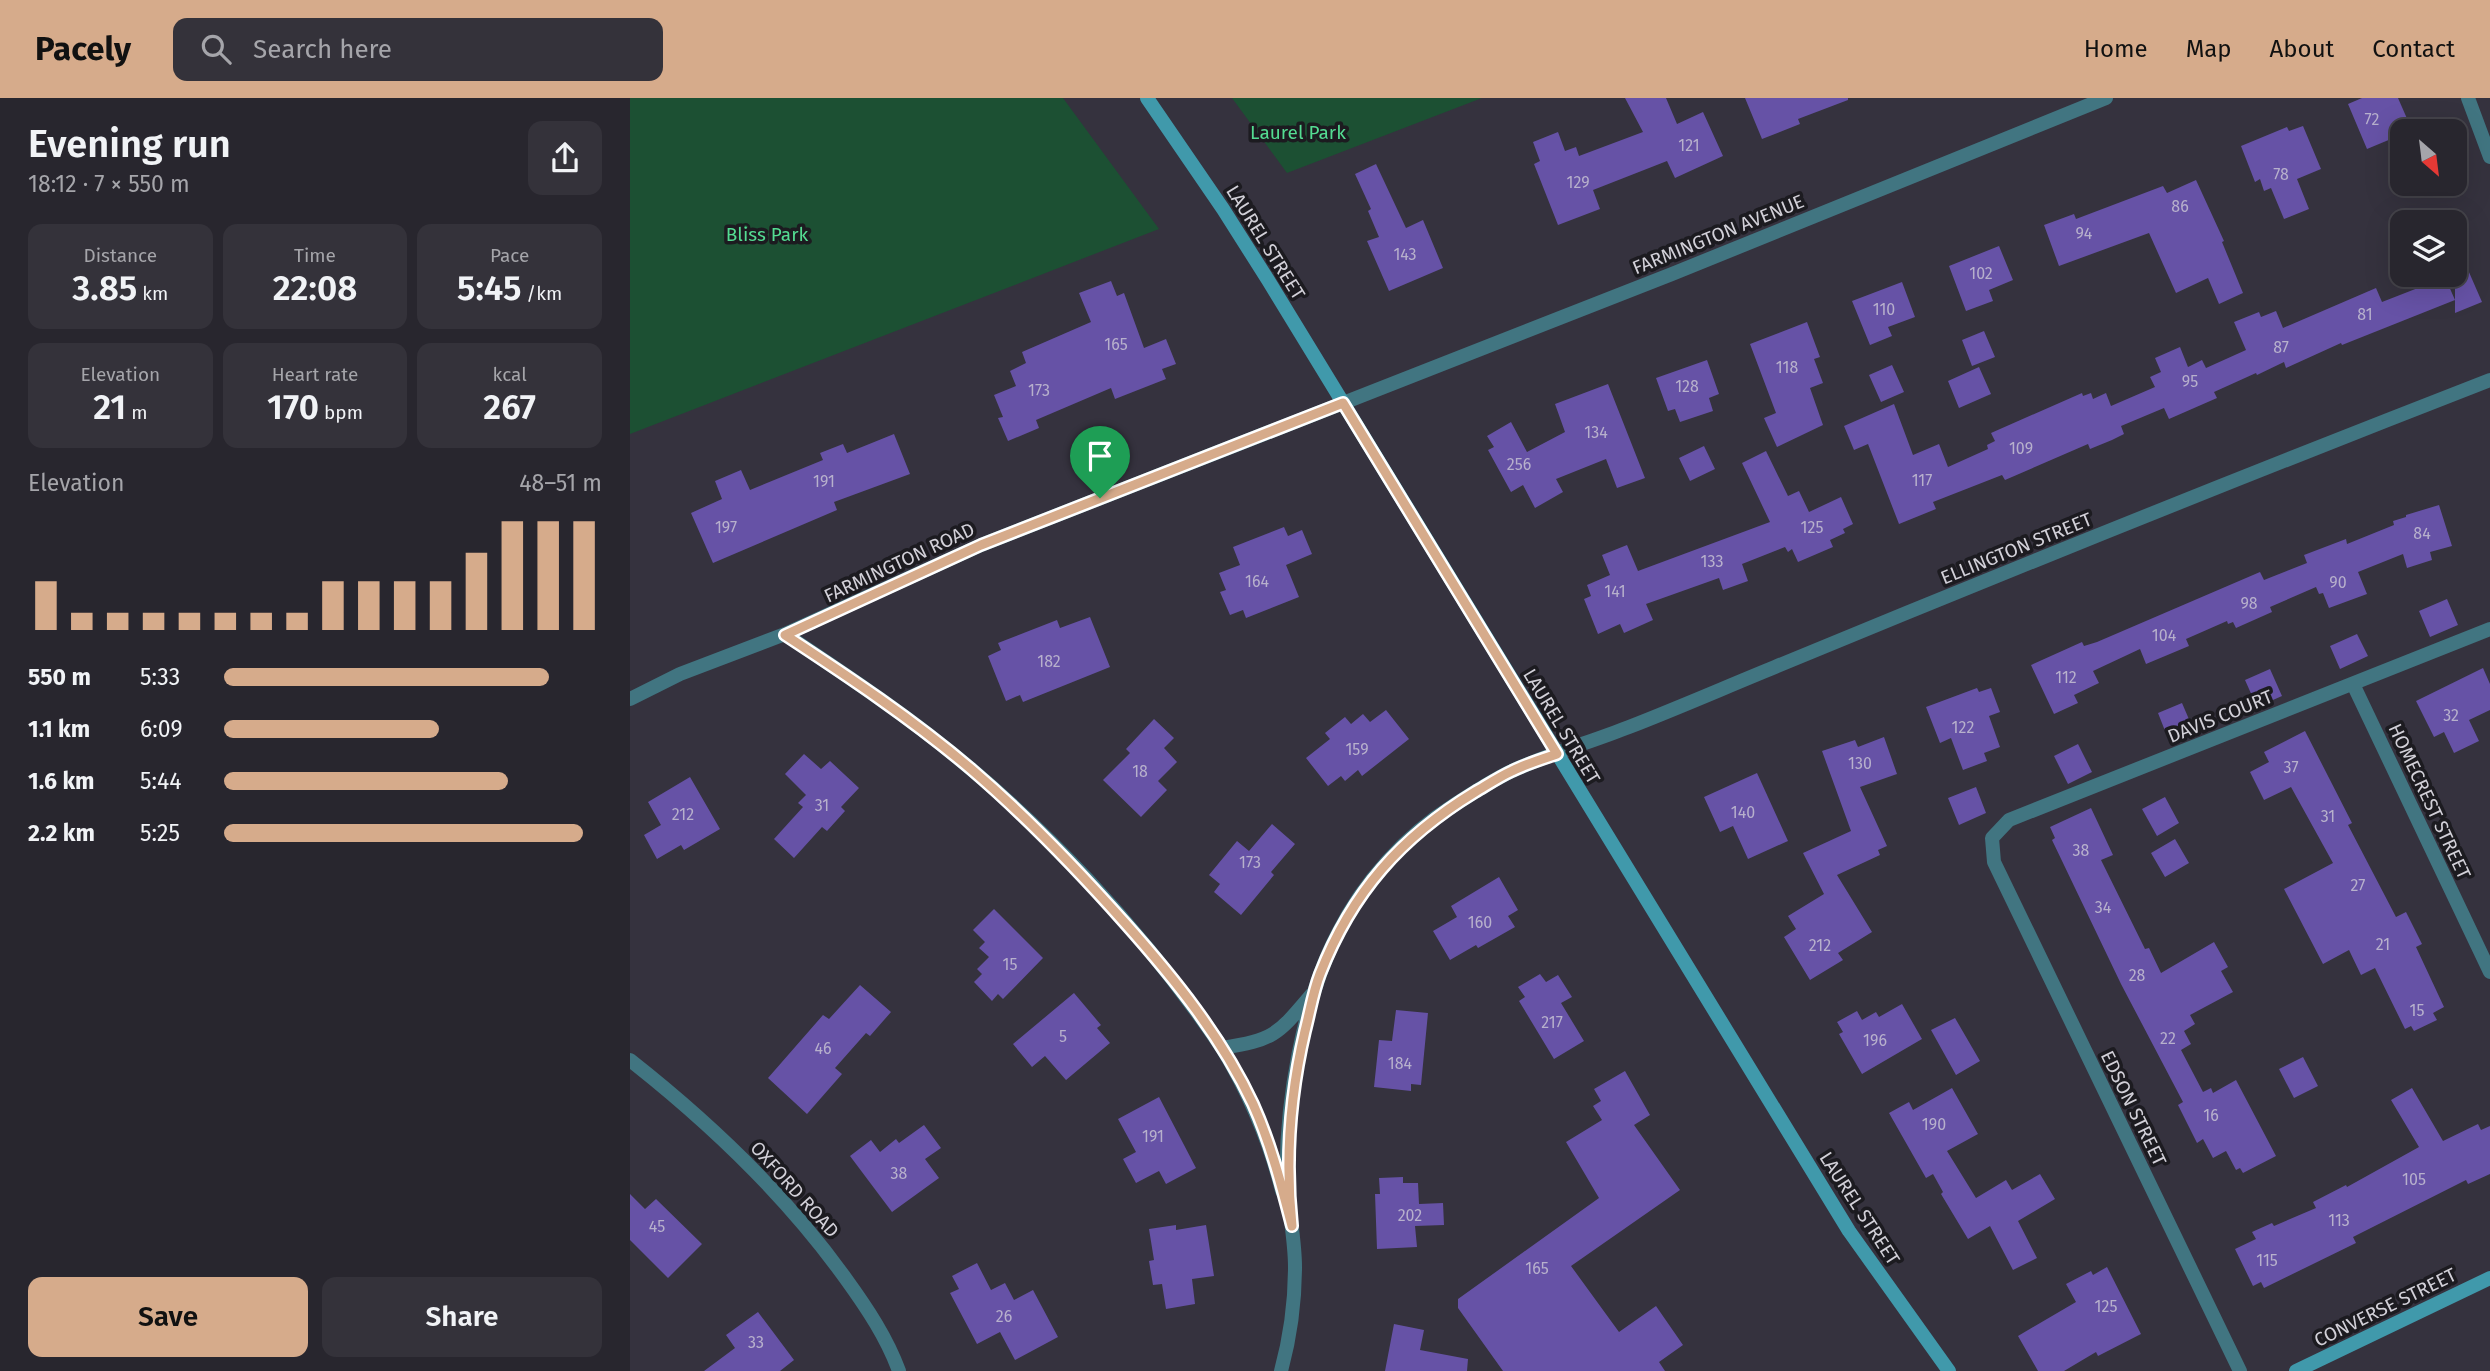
<!DOCTYPE html>
<meta charset="utf-8">
<style>
body{margin:0;font-family:"Fira Sans",sans-serif;background:#34323a;color:#f1f3f6;height:100vh;display:flex;flex-direction:column;font-size:26px;white-space:nowrap}
*{box-sizing:border-box;margin:0}
p{font-size:23px;color:#a5a5aa}
.icon{flex:none;width:38px;height:38px;fill:none;stroke:currentColor;stroke-width:2;stroke-linecap:round;stroke-linejoin:round}
.map{position:relative;flex:1;overflow:hidden}
.side{display:flex;flex-direction:column;background:#28262e;width:630px}
.side>*{flex:none}
.needle{width:46px;rotate:152deg}
.buttons{position:absolute;left:1760px;top:21px;display:grid;gap:14px}
.buttons a{display:grid;place-items:center;width:77px;height:77px;border-radius:14px;background:#28262e;box-shadow:0 7px 28px #0002,0 0 0 2px #44434a;font-size:35px}
.pin{position:absolute;display:grid;place-items:center;width:60px;height:60px;color:#fff;margin:-72px -30px;border-radius:50% 50% 50% 0;rotate:-45deg;box-shadow:0 0 7px #0007}
.pin .icon{rotate:45deg}
.round{display:grid;place-items:center;flex:none;width:74px;height:74px;border-radius:14px;background:#34323a}
.summary{display:flex;align-items:center;justify-content:space-between;height:119px;padding:0 28px}
h1{font-size:38px;font-weight:600;line-height:52px}
.figures{display:grid;grid-template-columns:repeat(3,1fr);gap:10px;height:119px;padding:7px 28px}
.figures div{display:grid;align-content:center;border-radius:14px;background:#34323a;text-align:center}
.figures b{font-size:35px;font-weight:600}
.figures small{font-size:19px;font-weight:400}
.figures p{font-size:19px}
.chart{height:196px;padding:14px 28px}
.chart p{display:flex;justify-content:space-between}
.chart svg{width:100%;height:126px;margin-top:7px;stroke:#d6ab8b;stroke-width:6}
.button{display:flex;gap:14px;margin-top:auto;padding:14px 28px}
.button a{flex:1;height:80px;border-radius:14px;background:#d6ab8b;color:#111;font-size:28px;font-weight:600;line-height:80px;text-align:center}
.button a+a{background:#34323a;color:#f1f3f6}
ul{padding:0 28px;list-style:none;font-size:23px}
li{display:grid;grid-template-columns:112px 84px 1fr;align-items:center;height:52px}
li i{height:18px;border-radius:9px;background:#d6ab8b}
header{display:flex;align-items:center;gap:42px;box-sizing:border-box;height:98px;padding:0 35px;background:#d6ab8b;color:#111}
header strong{font-size:33px}
nav{display:flex;gap:38px;margin-inline-start:auto;font-size:24px}
.search{width:490px;height:63px;background:#34323a;display:flex;align-items:center;gap:18px;box-sizing:border-box;padding:0 24px;border-radius:14px;color:#a5a5aa;font-size:26px}
main{display:flex;flex:1;min-height:0}
.map>svg:first-child{display:block}
.green{fill:#1c5033}
.building{fill:#6652a6}
.lines{fill:none;stroke-linecap:round;stroke-linejoin:round}
.street{stroke:#417581;stroke-width:14}
.secondary{stroke:#4099ab;stroke-width:14}
.route-casing{stroke:#fff;stroke-width:14}
.route{stroke:#d6ab8b;stroke-width:9}
.labels{text-anchor:middle;stroke-width:7;stroke-linejoin:round;paint-order:stroke}
.number-label{font-size:16px;fill:#b7b0cc}
.park-label{font-size:19px;fill:#54dc92;stroke:#1c1b20}
.street-label{font-size:19px;fill:#d2d0d8;stroke:#1c1b20}
</style>
<header>
<strong>Pacely</strong>
<div class="search"><svg class="icon" aria-label="search" viewBox="0 0 24 24"><circle cx="10" cy="10" r="6"/><path d="M15 15l6 6"/></svg>Search here</div>
<nav><a>Home</a><a>Map</a><a>About</a><a>Contact</a></nav>
</header>
<main>
<section class="side">
<div class="summary"><div><h1>Evening run</h1><p>18:12 · 7 × 550 m</p></div><a class="round"><svg class="icon" aria-label="share" viewBox="0 0 24 24"><path d="M12 15V3M7 8l5-5 5 5M5 13v7h14v-7"/></svg></a></div>
<div class="figures">
<div><p>Distance</p><b>3.85<small> km</small></b></div>
<div><p>Time</p><b>22:08</b></div>
<div><p>Pace</p><b>5:45<small> /km</small></b></div>
</div>
<div class="figures">
<div><p>Elevation</p><b>21<small> m</small></b></div>
<div><p>Heart rate</p><b>170<small> bpm</small></b></div>
<div><p>kcal</p><b>267</b></div>
</div>
<div class="chart"><p><span>Elevation</span>48–51 m</p>
<svg viewBox="0 0 160 44" preserveAspectRatio="none"><path d="M5 44V27M15 44V38M25 44V38M35 44V38M45 44V38M55 44V38M65 44V38M75 44V38M85 44V27M95 44V27M105 44V27M115 44V27M125 44V17M135 44V6M145 44V6M155 44V6"/></svg>
</div>
<ul>
<li><b>550 m</b>5:33<i style="width:86%"></i></li>
<li><b>1.1 km</b>6:09<i style="width:57%"></i></li>
<li><b>1.6 km</b>5:44<i style="width:75%"></i></li>
<li><b>2.2 km</b>5:25<i style="width:95%"></i></li>
</ul>
<div class="button"><a>Save</a><a>Share</a></div>
</section>
<div class="map">
<svg width="1860" height="1273" viewBox="0 0 1860 1273">
<rect width="100%" height="100%" fill="#35323e"/>
<path class="green" d="M0 0H433L529 131 0 336Z
M602 0H852L657 75Z"/>
<path class="building" d="M995 0H1036L1047 26 1073 14 1093 58 1045 80 1037 63 963 92 970 111 928 127 904 66 910 63 903 44 928 34 935 53 946 49 949 58 1013 34Z
M1115 0H1218V2L1168 21 1170 26 1132 41Z
M1732 0H1768L1782 32 1773 33V36L1737 51 1718 6Z
M1673 28 1691 71 1667 81 1679 111 1654 121 1641 90 1634 93 1630 81 1625 84 1611 48 1657 29 1659 33Z
M746 66 776 130 793 122 813 170 759 193 737 143 749 139 738 113 741 111 725 76Z
M1566 82 1594 143 1592 144 1613 195 1589 206 1578 180 1546 195 1519 135 1429 168 1414 127 1444 116 1446 121 1533 88 1537 95Z
M1825 142 1852 204 1825 215Z
M1369 148 1383 182 1359 192 1363 203 1336 213 1319 168Z
M1788 177H1814L1825 202 1712 247 1711 245 1656 270 1654 264 1627 277 1626 275 1584 294 1587 300 1539 321 1534 310 1491 328 1494 336 1482 342 1460 351 1458 346 1375 382 1372 377 1303 404 1306 411 1269 426 1238 346 1224 352 1214 328 1264 306 1283 357 1309 346 1318 369 1358 351 1357 347 1365 343 1361 335 1452 295 1453 298 1461 295 1463 301 1476 295 1481 308 1525 289 1520 279 1531 274 1525 260 1550 249 1558 269 1572 262 1576 270 1616 252 1604 224 1629 214 1631 219 1646 213 1653 230 1746 190 1752 204 1793 188Z
M481 183 487 198 494 195 514 250 536 241 546 266 532 271 536 281 485 301 481 290 406 322 409 330 378 343 368 320 373 319 364 297 386 288 380 273 396 265 392 254 461 224 449 195Z
M1272 184 1285 219 1258 229 1262 238 1240 247 1222 203Z
M1177 224 1190 259 1184 261 1193 285 1180 290 1193 327 1147 349 1134 320 1146 315 1120 246Z
M1354 233 1365 259 1342 268 1332 242Z
M1077 262 1089 296 1079 300 1083 313 1050 324 1045 311 1038 313 1026 280Z
M1262 267 1274 294 1251 304 1239 277Z
M1349 269 1361 296 1329 310 1318 283Z
M978 286 1015 380 987 390 976 361 926 381 933 394 905 410 893 387 881 394 858 352 864 349 857 338 881 324 897 354 935 334 925 306Z
M264 336 280 376 204 404 207 412 83 465 61 415 92 401 85 383 111 372 120 392 193 362 190 355 213 346 217 355Z
M1074 348 1085 371 1060 383 1049 360Z
M1136 353 1158 398 1169 393 1179 414 1211 399 1223 426 1213 431 1215 435 1200 442 1203 449 1168 464 1162 451 1158 454 1155 449 1112 466 1118 483 1093 492 1089 480 1016 506 1023 522 994 535 990 526 968 536 954 501 961 498 957 487 980 477 972 457 997 447 1008 473 1140 424 1112 365Z
M1809 407 1822 448 1800 454 1802 462 1777 470 1773 456 1728 474 1737 496 1699 510 1693 495 1689 496 1686 489 1640 509 1642 514 1606 530 1603 524 1598 526 1597 523 1556 541 1559 548 1516 566 1510 551 1463 573 1469 585 1444 597 1448 605 1424 616 1401 567 1452 544 1454 548 1467 544 1630 474 1634 482 1677 465 1674 457 1716 441 1717 446 1764 427 1763 423 1776 419V417Z
M654 429 658 438 672 432 682 456 656 467 669 499 616 520 613 512 600 517 590 494 596 492 589 475 610 467 603 449Z
M1817 501 1828 527 1800 539 1789 513Z
M460 519 480 569 393 604 390 597 376 603 358 558 371 552 368 545 427 522 430 530Z
M1727 536 1738 558 1710 571 1700 548Z
M1853 570 1860 586V612L1839 622 1849 643 1824 655 1814 634 1804 639 1786 603Z
M1640 571 1652 598 1627 609 1615 582Z
M1347 590 1349 594 1361 590 1370 614 1359 618 1370 649 1354 655 1357 663 1333 672 1321 640 1310 645 1296 609Z
M1552 605 1564 633 1539 643 1528 615Z
M756 612 779 641 732 678 728 672 715 683 711 678 698 688 676 660 700 641 695 635 715 619 721 626 733 616 740 624Z
M524 621 544 640 534 650 547 664 528 683 537 692 511 719 473 682 500 655 496 651Z
M1675 633 1722 725 1718 727 1766 819 1776 814 1792 846 1786 849 1814 909 1803 915 1807 922 1784 933 1781 928 1775 931 1745 870 1731 877 1719 852 1693 866 1654 791 1703 765 1661 689 1634 702 1620 674 1639 664 1634 654Z
M1254 639 1267 676 1230 689 1257 748 1248 752 1250 757 1207 777 1242 834 1208 855 1213 862 1180 882 1154 839 1166 831 1158 818 1194 796 1173 755 1221 733 1192 653 1225 642 1228 649Z
M1448 646 1462 674 1438 686 1424 658Z
M174 656 191 671 200 663 229 690 211 709 215 713 197 733 192 729 164 760 144 741 173 709 168 705 176 697 155 676Z
M1127 675 1158 743 1118 761 1103 728 1090 734 1074 699Z
M60 679 90 731 54 752 51 747 27 761 14 737 31 727 18 704Z
M1346 689 1356 715 1329 727 1318 700Z
M1535 699 1549 725 1527 738 1512 711Z
M1461 710 1483 757 1471 762 1515 851 1519 850 1531 875 1584 844 1598 869 1591 873 1603 894 1560 917 1565 926 1554 933 1561 946 1551 952 1573 994 1581 990 1583 995 1606 982 1646 1058 1613 1075 1610 1070 1606 1072 1596 1053 1583 1060 1573 1041 1567 1045 1548 1007 1553 1004 1491 886 1422 742 1425 740 1420 729Z
M642 726 665 746 641 774 644 777 611 817 584 794 590 786 579 777 607 743 619 753Z
M1545 741 1559 765 1535 779 1521 755Z
M869 779 888 812 878 818 885 829 848 850 846 847 820 862 803 833 827 819 821 808Z
M364 811 413 860 373 901 368 896 362 903 344 884 352 876 347 871 359 859 349 850 355 844 343 832Z
M910 876 916 884 928 877 942 899 931 905 954 943 924 961 889 903 895 899 888 889Z
M230 887 261 914 240 938 236 935 205 970 212 976 177 1016 138 980 193 917 199 921Z
M444 895 471 927 467 930 480 945 436 982 415 958 402 969 383 946Z
M1272 906 1292 941 1232 976 1209 936 1213 934 1207 924 1227 913 1232 922 1246 914 1249 919Z
M766 912 798 915 791 987 781 986V993L744 989 749 942 762 943Z
M1325 920 1350 963 1326 977 1301 932Z
M1673 959 1688 988 1664 1000 1649 971Z
M995 973 1020 1017 1004 1027 1050 1092 941 1168 989 1234 1026 1208 1053 1247 1029 1264 1035 1273H873L828 1210V1201L969 1100 936 1044 972 1022 963 1008 971 1003 964 991Z
M1322 990 1348 1036 1317 1053 1346 1100 1376 1082 1382 1092 1410 1076 1425 1101 1388 1123 1407 1160 1383 1172 1360 1128 1338 1141 1311 1096 1313 1094 1303 1076 1296 1080 1259 1015 1279 1004 1283 1012Z
M1782 990 1813 1043 1848 1026 1851 1032 1860 1028V1076L1838 1086 1836 1082 1723 1139 1726 1145 1634 1190 1631 1184 1623 1188 1605 1151 1626 1141 1622 1134 1642 1125 1644 1128 1686 1110 1683 1104 1716 1087 1717 1089 1789 1049 1761 1002Z
M529 999 566 1070 536 1086 529 1073 506 1085 493 1061 506 1054 488 1021Z
M294 1027 311 1050 295 1061 309 1080 262 1114 220 1058 241 1042 250 1054 266 1041 269 1045Z
M773 1079V1085H788L789 1106 813 1105 814 1127 785 1128 787 1149 747 1151 745 1096H750L749 1080Z
M0 1096 15 1111 26 1101 72 1146 38 1180 0 1142Z
M546 1127V1132L576 1127 584 1178 562 1181 565 1206 536 1211 532 1186 523 1187 519 1163 524 1162 519 1131Z
M347 1165 361 1192 375 1185 384 1202 403 1192 428 1239 385 1262 370 1234 347 1246 320 1195 329 1191 322 1178Z
M1477 1169 1511 1236 1468 1258 1466 1254 1434 1273H1408L1388 1238 1446 1204 1436 1186 1461 1173 1463 1177Z
M128 1214 164 1262 150 1273H74L105 1250 96 1237Z
M764 1226 794 1232 790 1252 838 1261 837 1273H755Z"/>
<g class="lines">
<path class="street" d="M1838 0 1860 59
M155 536C204 569 253 601 299 637 412 724 512 832 592 950 645 942 648 936 682 896
M1723 586 1860 874
M0 601 50 576 155 536 351 447 1042 176 1476 0
M592 950C619 995 639 1041 652 1093
M0 962C80 1025 156 1097 216 1181 237 1210 257 1240 269 1273
M651 1273C660 1240 665 1203 665 1169 665 1140 658 1111 657 1082 655 1007 673 902 708 835 734 783 775 738 824 707 843 695 864 681 884 672 922 655 961 644 999 629 1048 610 1096 589 1145 569 1382 471 1621 375 1860 282
M1610 1273 1364 764 1362 740 1379 722 1860 531"/>
<path class="secondary" d="M517 0 593 111 638 182 1219 1133 1319 1273
M1666 1273 1860 1180"/>
</g>
<g class="lines">
<defs>
<path id="route" d="M713 305 927 656C912 661 896 666 882 673 869 679 857 687 845 694 771 739 722 794 690 876 683 894 680 914 675 933 660 997 655 1062 662 1128 651 1086 641 1046 623 1006 591 938 544 880 495 825 446 770 396 718 341 671 282 621 219 579 155 537L351 447Z"/>
</defs>
<use href="#route" class="route-casing"/>
<use href="#route" class="route"/>
</g>
<g class="labels">
<g class="number-label">
<text x="1742" y="27">72</text>
<text x="1059" y="53">121</text>
<text x="1651" y="82">78</text>
<text x="948" y="90">129</text>
<text x="1550" y="114">86</text>
<text x="1454" y="141">94</text>
<text x="775" y="162">143</text>
<text x="1351" y="181">102</text>
<text x="1254" y="217">110</text>
<text x="1735" y="222">81</text>
<text x="486" y="252">165</text>
<text x="1651" y="255">87</text>
<text x="1157" y="275">118</text>
<text x="1560" y="289">95</text>
<text x="1057" y="294">128</text>
<text x="409" y="298">173</text>
<text x="966" y="340">134</text>
<text x="1391" y="356">109</text>
<text x="889" y="372">256</text>
<text x="1292" y="388">117</text>
<text x="194" y="389">191</text>
<text x="96" y="435">197</text>
<text x="1182" y="435">125</text>
<text x="1792" y="441">84</text>
<text x="1082" y="469">133</text>
<text x="627" y="489">164</text>
<text x="1708" y="490">90</text>
<text x="985" y="499">141</text>
<text x="1619" y="511">98</text>
<text x="1534" y="543">104</text>
<text x="419" y="569">182</text>
<text x="1436" y="585">112</text>
<text x="1821" y="623">32</text>
<text x="1333" y="635">122</text>
<text x="727" y="657">159</text>
<text x="1230" y="671">130</text>
<text x="1661" y="675">37</text>
<text x="510" y="679">18</text>
<text x="192" y="713">31</text>
<text x="1113" y="720">140</text>
<text x="53" y="722">212</text>
<text x="1698" y="724">31</text>
<text x="1451" y="758">38</text>
<text x="620" y="770">173</text>
<text x="1728" y="793">27</text>
<text x="1473" y="815">34</text>
<text x="850" y="830">160</text>
<text x="1753" y="852">21</text>
<text x="1190" y="853">212</text>
<text x="380" y="872">15</text>
<text x="1507" y="883">28</text>
<text x="1787" y="918">15</text>
<text x="922" y="930">217</text>
<text x="433" y="944">5</text>
<text x="1538" y="946">22</text>
<text x="1245" y="948">196</text>
<text x="193" y="956">46</text>
<text x="770" y="971">184</text>
<text x="1581" y="1023">16</text>
<text x="1304" y="1032">190</text>
<text x="523" y="1044">191</text>
<text x="269" y="1081">38</text>
<text x="1784" y="1087">105</text>
<text x="780" y="1123">202</text>
<text x="1709" y="1128">113</text>
<text x="27" y="1134">45</text>
<text x="1637" y="1168">115</text>
<text x="907" y="1176">165</text>
<text x="1476" y="1214">125</text>
<text x="374" y="1224">26</text>
<text x="126" y="1250">33</text>
</g>
<g class="park-label">
<text x="668" y="41">Laurel Park</text>
<text x="137" y="143">Bliss Park</text>
</g>
<g class="street-label">
<text transform="translate(1088 136) rotate(-22)" y="7">FARMINGTON AVENUE</text>
<text transform="translate(636 144) rotate(58)" y="7">LAUREL STREET</text>
<text transform="translate(1386 450) rotate(-22)" y="7">ELLINGTON STREET</text>
<text transform="translate(269 464) rotate(-25)" y="7">FARMINGTON ROAD</text>
<text transform="translate(1590 618) rotate(-22)" y="7">DAVIS COURT</text>
<text transform="translate(932 628) rotate(59)" y="7">LAUREL STREET</text>
<text transform="translate(1800 703) rotate(65)" y="7">HOMECREST STREET</text>
<text transform="translate(1504 1010) rotate(64)" y="7">EDSON STREET</text>
<text transform="translate(165 1091) rotate(48)" y="7">OXFORD ROAD</text>
<text transform="translate(1230 1110) rotate(57)" y="7">LAUREL STREET</text>
<text transform="translate(1755 1209) rotate(-26)" y="7">CONVERSE STREET</text>
</g>
</g>
</svg>
<div class="buttons">
<a><svg class="needle" viewBox="-14 -14 28 28"><path d="M0-13l5 13h-10z" fill="#e53935"/><path d="M0 13l5-13h-10z" fill="#a5a5aa"/></svg></a>
<a><svg class="icon" aria-label="layers" viewBox="0 0 24 24"><path d="M12 4l9 5-9 5-9-5zM3 14l9 5 9-5"/></svg></a>
</div>
<div class="pin" style="left:470px;top:400px;background:#1e9e55"><svg class="icon" aria-label="arrive" viewBox="0 0 24 24"><path d="M6 21V4h12l-3 4 3 4H6"/></svg></div>
</div>
</main>
